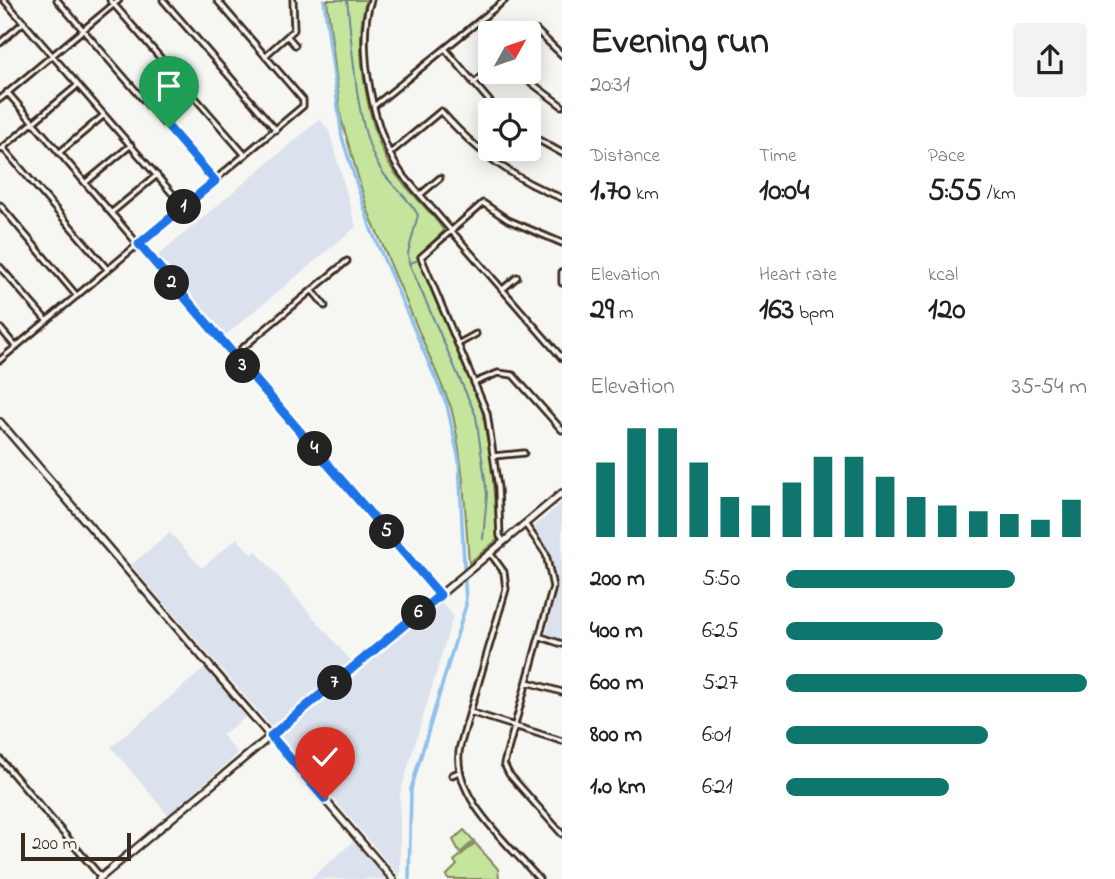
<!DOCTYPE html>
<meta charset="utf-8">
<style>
body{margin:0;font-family:"Indie Flower",sans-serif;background:#f2f2f2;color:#222;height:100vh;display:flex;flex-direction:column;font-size:26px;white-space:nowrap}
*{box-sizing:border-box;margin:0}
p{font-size:23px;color:#767676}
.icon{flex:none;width:38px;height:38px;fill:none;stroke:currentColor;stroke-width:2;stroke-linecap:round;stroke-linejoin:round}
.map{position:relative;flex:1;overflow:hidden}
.details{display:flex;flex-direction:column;background:#fff;width:553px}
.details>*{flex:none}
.needle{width:46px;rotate:50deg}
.fabs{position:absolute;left:478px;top:21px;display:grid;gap:14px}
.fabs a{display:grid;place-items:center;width:63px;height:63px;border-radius:7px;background:#fff;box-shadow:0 4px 18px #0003;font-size:35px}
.scale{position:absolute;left:21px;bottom:18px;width:110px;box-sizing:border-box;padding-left:7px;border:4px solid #3b2a1e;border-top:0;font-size:19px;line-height:24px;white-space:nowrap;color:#3b2a1e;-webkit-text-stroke:5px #f6f6f2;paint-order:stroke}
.pin{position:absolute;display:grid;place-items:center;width:60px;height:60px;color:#fff;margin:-72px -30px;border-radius:50% 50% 50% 0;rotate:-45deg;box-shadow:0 0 7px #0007}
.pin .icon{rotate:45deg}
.km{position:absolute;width:35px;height:35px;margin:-18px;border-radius:50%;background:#222;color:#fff;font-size:19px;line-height:35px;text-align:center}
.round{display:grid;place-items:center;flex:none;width:74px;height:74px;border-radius:7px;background:#f2f2f2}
.summary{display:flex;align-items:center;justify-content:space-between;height:119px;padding:0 28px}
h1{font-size:38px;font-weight:700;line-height:52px}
.stats{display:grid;grid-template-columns:repeat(3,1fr);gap:10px;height:119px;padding:7px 28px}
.stats div{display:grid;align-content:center}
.stats b{font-size:30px;font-weight:700}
.stats small{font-size:19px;font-weight:400}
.stats p{font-size:19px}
.chart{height:196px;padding:14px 28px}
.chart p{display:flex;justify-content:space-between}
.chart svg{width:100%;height:126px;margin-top:7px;stroke:#0f766e;stroke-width:6}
ul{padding:0 28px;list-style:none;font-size:23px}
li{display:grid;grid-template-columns:112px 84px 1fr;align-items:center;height:52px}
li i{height:18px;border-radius:9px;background:#0f766e}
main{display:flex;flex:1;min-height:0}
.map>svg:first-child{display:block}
.built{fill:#dbe2ed}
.green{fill:#c5e49c;stroke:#80875d;stroke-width:2}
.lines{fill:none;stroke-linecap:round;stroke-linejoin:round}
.stream{stroke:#6d8498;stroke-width:2}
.canal{stroke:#8ec0ea;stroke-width:3.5}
.minor-casing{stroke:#3b2a1e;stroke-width:9}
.secondary-casing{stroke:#3b2a1e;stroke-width:10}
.minor{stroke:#f6f6f2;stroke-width:3.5}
.secondary{stroke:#f6f6f2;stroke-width:5}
.route-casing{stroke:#fff;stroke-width:14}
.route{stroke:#1a73e8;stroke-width:9}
</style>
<main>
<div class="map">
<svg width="562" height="879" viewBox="0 0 562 879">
<rect width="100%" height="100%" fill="#f6f6f2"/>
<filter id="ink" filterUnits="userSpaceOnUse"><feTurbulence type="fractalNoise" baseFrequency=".0143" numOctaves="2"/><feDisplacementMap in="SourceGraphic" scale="14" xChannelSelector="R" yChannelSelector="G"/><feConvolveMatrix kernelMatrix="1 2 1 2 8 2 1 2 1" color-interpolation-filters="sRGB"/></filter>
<g filter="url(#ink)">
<path class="built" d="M320 119 329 131 356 227 223 337 155 258Z
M562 502V640L546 635 555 598V578L550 555 533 528Z
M170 533 202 568 237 538 252 555 256 551 352 662 271 726 131 565Z
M441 602 453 616 400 794V877L281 737Z
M205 668 246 717 222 735 238 754 168 815 111 747Z
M354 841 387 879H310Z"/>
<path class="green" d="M327 0H367C351 37 369 136 392 169 407 191 430 209 444 231L417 257 482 410 492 464 497 540 469 563C465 513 464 460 451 407L368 211 341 118Z
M464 830 474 841 460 853 453 840Z
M475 843 498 869 499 879H448L446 876 457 865 454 861Z"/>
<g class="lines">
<path class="stream" d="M347 0C353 48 355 123 378 165 388 184 408 196 418 215L408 253 409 263 476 416 487 494 483 539
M410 263 419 260"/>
<path class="canal" d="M324 0 342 137 371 229 447 405 459 460 466 605 411 789 409 879"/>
<defs>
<path id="minor" d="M4 0 184 207
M57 0 214 181
M110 0 245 155
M163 0 276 130
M371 0C355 43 374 138 402 174L562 358
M288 37 295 45
M528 38 537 31 562 55
M0 43 24 22
M446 50 497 110
M265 56 294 30 293 0
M517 72 562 106
M473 84 490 70
M7 92 440 595
M0 99 119 0
M374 106 505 0
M528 134 562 153
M3 148 108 270
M0 150 78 85
M59 153 104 115
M389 154 441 111C474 149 514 180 562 198
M85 183 131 145
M420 195 440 178
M0 205 77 296
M111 213 157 175
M0 267 47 321
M562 272V283
M503 289 517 277
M312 290 325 306
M0 328 16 347
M458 344 476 334
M234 355 347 261
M0 360 303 106V100L217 0
M476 382 498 373 513 375 562 430
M494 456 524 453
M525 524 546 554 553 587 504 764 509 774 562 834
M504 542 500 536 498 488 487 413 421 257 483 203 508 220 562 243
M490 553 504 572 506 589 460 746C449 796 509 844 539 879
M541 637 562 644
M527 682 562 692
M470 712 562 741
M0 759 101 877
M452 775 459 772"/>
<path id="secondary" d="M0 422 393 879
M99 879 562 493"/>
</defs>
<use href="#minor" class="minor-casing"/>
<use href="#secondary" class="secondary-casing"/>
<use href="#minor" class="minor"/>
<use href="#secondary" class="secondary"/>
</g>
</g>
<g class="lines" filter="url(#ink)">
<defs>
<path id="route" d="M169 128 215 181 139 244 440 595 271 736 325 799"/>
</defs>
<use href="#route" class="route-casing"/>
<use href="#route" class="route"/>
</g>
</svg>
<div class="fabs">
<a><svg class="needle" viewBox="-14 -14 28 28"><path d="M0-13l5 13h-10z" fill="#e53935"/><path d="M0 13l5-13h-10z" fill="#767676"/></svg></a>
<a><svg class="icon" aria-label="locate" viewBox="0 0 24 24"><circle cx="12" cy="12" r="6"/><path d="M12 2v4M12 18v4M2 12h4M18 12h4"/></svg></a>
</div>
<div class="scale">200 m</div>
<div class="pin" style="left:169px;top:128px;background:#1e9e55"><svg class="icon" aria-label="arrive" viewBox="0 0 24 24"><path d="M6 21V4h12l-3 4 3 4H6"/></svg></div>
<div class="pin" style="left:325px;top:799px;background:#d93025"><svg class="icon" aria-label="check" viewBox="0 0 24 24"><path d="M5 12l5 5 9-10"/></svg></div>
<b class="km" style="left:184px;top:207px">1</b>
<b class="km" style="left:172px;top:283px">2</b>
<b class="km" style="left:243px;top:366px">3</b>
<b class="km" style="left:315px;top:449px">4</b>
<b class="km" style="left:387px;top:532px">5</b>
<b class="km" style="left:419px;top:613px">6</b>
<b class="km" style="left:335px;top:683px">7</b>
</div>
<section class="details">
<div class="summary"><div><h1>Evening run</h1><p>20:31</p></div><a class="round"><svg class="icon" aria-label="share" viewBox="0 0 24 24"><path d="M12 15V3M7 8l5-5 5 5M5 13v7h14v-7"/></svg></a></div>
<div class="stats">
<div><p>Distance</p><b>1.70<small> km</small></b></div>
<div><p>Time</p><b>10:04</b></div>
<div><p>Pace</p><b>5:55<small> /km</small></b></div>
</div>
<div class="stats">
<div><p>Elevation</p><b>29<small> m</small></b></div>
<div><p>Heart rate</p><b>163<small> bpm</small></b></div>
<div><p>kcal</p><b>120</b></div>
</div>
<div class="chart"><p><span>Elevation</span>35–54 m</p>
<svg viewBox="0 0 160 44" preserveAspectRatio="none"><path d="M5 44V18M15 44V6M25 44V6M35 44V18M45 44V30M55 44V33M65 44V25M75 44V16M85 44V16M95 44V23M105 44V30M115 44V33M125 44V35M135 44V36M145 44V38M155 44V31"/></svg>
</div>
<ul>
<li><b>200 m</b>5:50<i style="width:76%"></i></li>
<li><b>400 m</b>6:25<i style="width:52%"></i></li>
<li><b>600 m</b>5:27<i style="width:100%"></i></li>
<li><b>800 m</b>6:01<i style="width:67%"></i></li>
<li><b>1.0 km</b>6:21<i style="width:54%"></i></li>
</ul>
</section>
</main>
